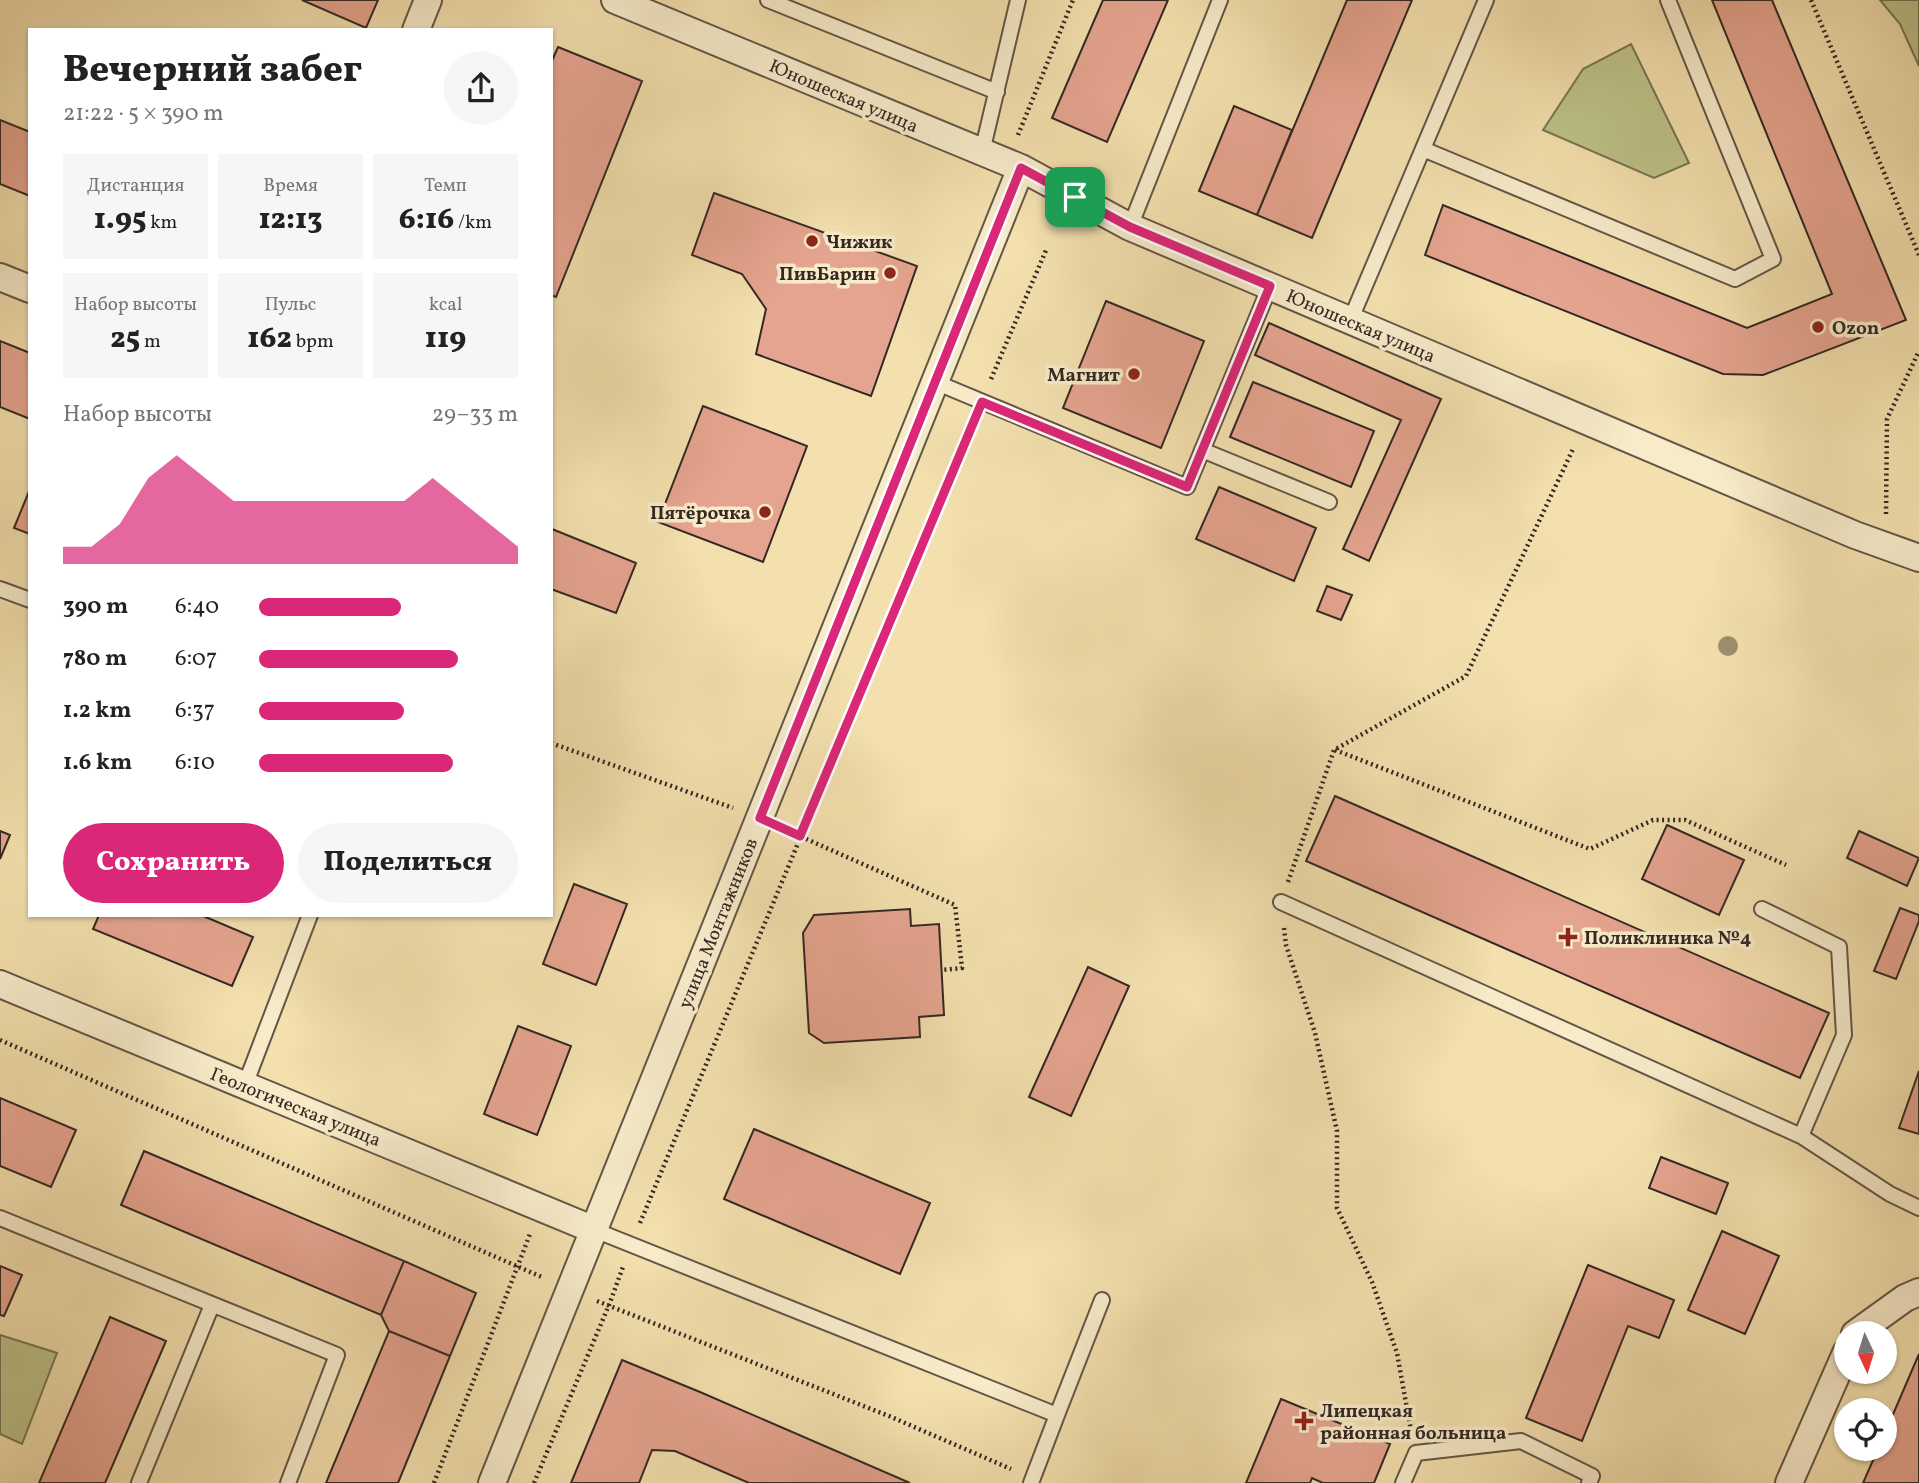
<!DOCTYPE html>
<html lang="ru">
<meta charset="utf-8">
<style>
body{margin:0;font-family:Vollkorn,serif;background:#f6f6f6;color:#222;height:100vh;display:flex;flex-direction:column;font-size:26px;white-space:nowrap}
*{box-sizing:border-box;margin:0}
p{font-size:23px;color:#767676}
.icon{flex:none;width:38px;height:38px;fill:none;stroke:currentColor;stroke-width:2;stroke-linecap:round;stroke-linejoin:round}
.map{position:relative;flex:1;overflow:hidden}
.side{position:absolute;left:28px;top:28px;width:525px;height:889px;display:flex;flex-direction:column;background:#fff;border-radius:0px;box-shadow:0 2px 5px #0004}
.side>*{flex:none}
.needle{width:46px;rotate:176deg}
.controls{position:absolute;left:1834px;top:1321px;display:grid;gap:14px}
.controls a{display:grid;place-items:center;width:63px;height:63px;border-radius:50%;background:#fff;box-shadow:0 2px 5px #0004;font-size:35px}
.pin{position:absolute;display:grid;place-items:center;width:60px;height:60px;color:#fff;margin:-30px;border-radius:14px;box-shadow:0 4px 10px #0006}
.round{display:grid;place-items:center;flex:none;width:74px;height:74px;border-radius:37px;background:#f6f6f6}
.summary{display:flex;align-items:center;justify-content:space-between;height:119px;padding:0 35px}
h1{font-size:38px;font-weight:800;line-height:52px}
.metrics{display:grid;grid-template-columns:repeat(3,1fr);gap:10px;height:119px;padding:7px 35px}
.metrics div{display:grid;align-content:center;border-radius:0px;background:#f6f6f6;text-align:center}
.metrics b{font-size:30px;font-weight:800}
.metrics small{font-size:19px;font-weight:400}
.metrics p{font-size:19px}
.chart{height:196px;padding:14px 35px}
.chart p{display:flex;justify-content:space-between}
.chart svg{width:100%;height:126px;margin-top:7px;fill:#db2777;opacity:.7}
.button{display:flex;gap:14px;margin-top:auto;padding:14px 35px}
.button a{flex:1;height:80px;border-radius:42px;background:#db2777;color:#fff;font-size:28px;font-weight:800;line-height:80px;text-align:center}
.button a+a{background:#f6f6f6;color:#222}
ul{padding:0 35px;list-style:none;font-size:23px}
li{display:grid;grid-template-columns:112px 84px 1fr;align-items:center;height:52px}
li i{height:18px;border-radius:9px;background:#db2777}
.map>svg:first-child{display:block}
.green{fill:#bdc289;stroke:#787556;stroke-width:2}
.building{fill:#e5a48f;stroke:#342823;stroke-width:2}
.lines{fill:none;stroke-linecap:round;stroke-linejoin:round}
.service-casing{stroke:#645646;stroke-width:18}
.minor-casing{stroke:#645646;stroke-width:30}
.path{stroke:#342823;stroke-width:4.5;stroke-dasharray:2 3.5;stroke-linecap:butt}
.service{stroke:#f7ebca;stroke-width:14}
.minor{stroke:#f7ebca;stroke-width:26}
.tree{fill:#9d906f}
.route-casing{stroke:#fff;stroke-width:14}
.route{stroke:#db2777;stroke-width:9}
.poi-dot{fill:#8f2418;stroke:#f7ebca;stroke-width:2.5}
.labels{text-anchor:middle;stroke-width:7;stroke-linejoin:round;paint-order:stroke}
.street-label{font-size:19px;fill:#342823;stroke:#f7ebca}
.poi-label{font-size:19px;font-weight:bold;fill:#342823;stroke:#f7ebca;text-anchor:start}
</style>
<div class="map">
<svg width="1919" height="1483" viewBox="0 0 1919 1483">
<rect width="100%" height="100%" fill="#f3e0ae"/>
<filter id="stains"><feTurbulence type="fractalNoise" baseFrequency=".00286" numOctaves="4"/><feColorMatrix values="0 0 0 0 .2 0 0 0 0 .09 0 0 0 0 .02 0 0 0 .5 -.17"/></filter>
<radialGradient id="worn" r=".72"><stop offset=".6" stop-color="#630" stop-opacity="0"/><stop offset="1" stop-color="#630" stop-opacity=".3"/></radialGradient>
<path class="green" d="M1880 0H1919V66L1900 24Z
M1631 44 1689 163 1654 178 1543 130 1583 69Z
M0 1335 57 1353 22 1444 0 1434Z"/>
<path class="building" d="M302 0H378L366 28Z
M1103 0H1168L1107 142 1052 118Z
M1347 0H1412L1312 238 1257 215Z
M1712 0H1772L1906 320 1763 375 1723 374 1425 255 1443 205 1747 328 1832 294Z
M558 47 642 81 556 297 551 295V63Z
M1234 106 1292 130 1257 215 1199 191Z
M0 120 30 132V196L0 184Z
M714 193 917 266 871 396 756 354 766 309 742 274 692 255Z
M1106 301 1204 341 1161 448 1063 408Z
M1269 323 1441 399 1369 561 1343 549 1401 420 1255 355Z
M0 341 30 353V419L0 407Z
M1253 382 1374 431 1351 487 1230 437Z
M703 406 807 446 763 562 658 522Z
M1219 487 1316 528 1294 581 1196 539Z
M30 489V534L14 528Z
M552 529 636 563 616 613 551 589Z
M1327 586 1352 595 1341 620 1317 611Z
M1335 796 1829 1013 1800 1078 1306 861Z
M1667 825 1744 860 1719 915 1642 879Z
M0 831 10 835 0 859Z
M1859 831 1919 858 1907 886 1847 858Z
M574 884 627 904 596 985 543 964Z
M1900 908 1919 915V921L1896 979 1874 971Z
M910 909 911 926 939 924 944 1015 919 1017 920 1037 824 1043 809 1033 803 933 814 915Z
M99 915H201L253 937 232 986 93 929Z
M1088 967 1129 986 1071 1116 1029 1097Z
M518 1026 571 1046 537 1135 484 1114Z
M1919 1071V1134L1899 1128Z
M0 1098 76 1130 51 1187 0 1166Z
M754 1129 930 1203 900 1274 724 1199Z
M144 1151 404 1261 381 1315 121 1205Z
M1661 1157 1728 1183 1716 1214 1649 1188Z
M1722 1231 1779 1256 1745 1334 1688 1310Z
M404 1261 476 1293 450 1356 389 1331 381 1315Z
M1588 1265 1674 1300 1659 1338 1628 1326 1582 1441 1526 1418Z
M0 1266 22 1275 4 1316 0 1315Z
M110 1317 166 1341 105 1483H39Z
M389 1331 450 1356 398 1483H326Z
M1919 1354V1483H1863L1878 1449H1885V1433Z
M622 1360 700 1392 910 1483H749L675 1451 652 1450 639 1483H571Z
M1281 1399 1390 1444 1374 1483H1323L1312 1478 1310 1483H1246Z"/>
<g class="lines">
<defs>
<path id="service" d="M768 0 997 92
M1423 149 1735 279 1773 259 1668 0
M982 152 1018 0
M1130 227 1220 0
M1350 321 1486 0
M935 382 1187 487 1270 286
M1202 450 1329 502
M0 589 30 600
M1281 902 1801 1136 1890 1194 1919 1208
M1762 909 1839 947 1844 1035 1801 1136
M245 1085 310 915
M0 1218 337 1355 288 1483
M592 1229 1057 1415 1031 1483
M1057 1415 1102 1300
M139 1483 212 1305
M1403 1483 1416 1453 1521 1441 1592 1476 1589 1483"/>
<path id="minor" d="M615 0 1021 168 1130 227 1855 535 1919 558
M416 30 428 0
M0 277 30 289
M0 984 592 1229
M1855 1334 1905 1298 1919 1292
M492 1483 1021 168
M1789 1483 1846 1353"/>
</defs>
<use href="#service" class="service-casing"/>
<use href="#minor" class="minor-casing"/>
<path class="path" d="M1811 0 1919 255
M1018 135 1073 0
M991 379 1047 248
M1886 514 1887 419 1919 351
M551 743 733 808
M1335 750 1590 849 1653 820H1685L1786 865
M786 830 955 905 962 968 942 970
M1288 882 1334 750 1466 676 1574 447
M1284 928 1286 945 1315 1033 1337 1131V1208L1372 1282 1397 1353 1411 1431
M0 1040 544 1278
M640 1223 973 423
M597 1301 889 1416 1011 1469
M434 1483 530 1234
M534 1483 609 1305 623 1267"/>
<use href="#service" class="service"/>
<use href="#minor" class="minor"/>
</g>
<circle class="tree" cx="1728" cy="646" r="10"/>
<g class="lines">
<defs>
<path id="route" d="M1021 168 1130 227 1270 286 1187 487 982 402 800 836 760 818Z"/>
</defs>
<use href="#route" class="route-casing"/>
<use href="#route" class="route"/>
</g>
<g class="poi-dot">
<circle cx="812" cy="241" r="7"/>
<circle cx="890" cy="273" r="7"/>
<circle cx="1818" cy="327" r="7"/>
<circle cx="1134" cy="374" r="7"/>
<circle cx="765" cy="512" r="7"/>
<path d="M1564.5 926.5h7v7h7v7h-7v7h-7v-7h-7v-7h7z"/>
<path d="M1300.5 1410.5h7v7h7v7h-7v7h-7v-7h-7v-7h7z"/>
</g>
<g class="labels">
<g class="street-label">
<text transform="translate(844 95) rotate(23)" y="7">Юношеская улица</text>
<text transform="translate(1361 325) rotate(23)" y="7">Юношеская улица</text>
<text transform="translate(717 923) rotate(-68)" y="7">улица Монтажников</text>
<text transform="translate(296 1106) rotate(22)" y="7">Геологическая улица</text>
</g>
<g class="poi-label">
<text x="826" y="248">Чижик</text>
<text x="876" y="280" text-anchor="end">ПивБарин</text>
<text x="1832" y="334">Ozon</text>
<text x="1120" y="381" text-anchor="end">Магнит</text>
<text x="751" y="519" text-anchor="end">Пятёрочка</text>
<text x="1584" y="944">Поликлиника №4</text>
<text x="1320" y="1417">Липецкая<tspan x="1320" dy="22">районная больница</tspan></text>
</g>
</g>
<rect width="100%" height="100%" filter="url(#stains)"/>
<rect width="100%" height="100%" fill="url(#worn)"/>
</svg>
<div class="controls">
<a><svg class="needle" viewBox="-14 -14 28 28"><path d="M0-13l5 13h-10z" fill="#e53935"/><path d="M0 13l5-13h-10z" fill="#767676"/></svg></a>
<a><svg class="icon" aria-label="locate" viewBox="0 0 24 24"><circle cx="12" cy="12" r="6"/><path d="M12 2v4M12 18v4M2 12h4M18 12h4"/></svg></a>
</div>
<div class="pin" style="left:1075px;top:197px;background:#1e9e55"><svg class="icon" aria-label="arrive" viewBox="0 0 24 24"><path d="M6 21V4h12l-3 4 3 4H6"/></svg></div>
<section class="side">
<div class="summary"><div><h1>Вечерний забег</h1><p>21:22 · 5 × 390 m</p></div><a class="round"><svg class="icon" aria-label="share" viewBox="0 0 24 24"><path d="M12 15V3M7 8l5-5 5 5M5 13v7h14v-7"/></svg></a></div>
<div class="metrics">
<div><p>Дистанция</p><b>1.95<small> km</small></b></div>
<div><p>Время</p><b>12:13</b></div>
<div><p>Темп</p><b>6:16<small> /km</small></b></div>
</div>
<div class="metrics">
<div><p>Набор высоты</p><b>25<small> m</small></b></div>
<div><p>Пульс</p><b>162<small> bpm</small></b></div>
<div><p>kcal</p><b>119</b></div>
</div>
<div class="chart"><p><span>Набор высоты</span>29–33 m</p>
<svg viewBox="0 0 160 44" preserveAspectRatio="none"><path d="M0 44V38L10 38L20 30L30 14L40 6L50 14L60 22L70 22L80 22L90 22L100 22L110 22L120 22L130 14L140 22L150 30L160 38V44z"/></svg>
</div>
<ul>
<li><b>390 m</b>6:40<i style="width:55%"></i></li>
<li><b>780 m</b>6:07<i style="width:77%"></i></li>
<li><b>1.2 km</b>6:37<i style="width:56%"></i></li>
<li><b>1.6 km</b>6:10<i style="width:75%"></i></li>
</ul>
<div class="button"><a>Сохранить</a><a>Поделиться</a></div>
</section>
</div>
